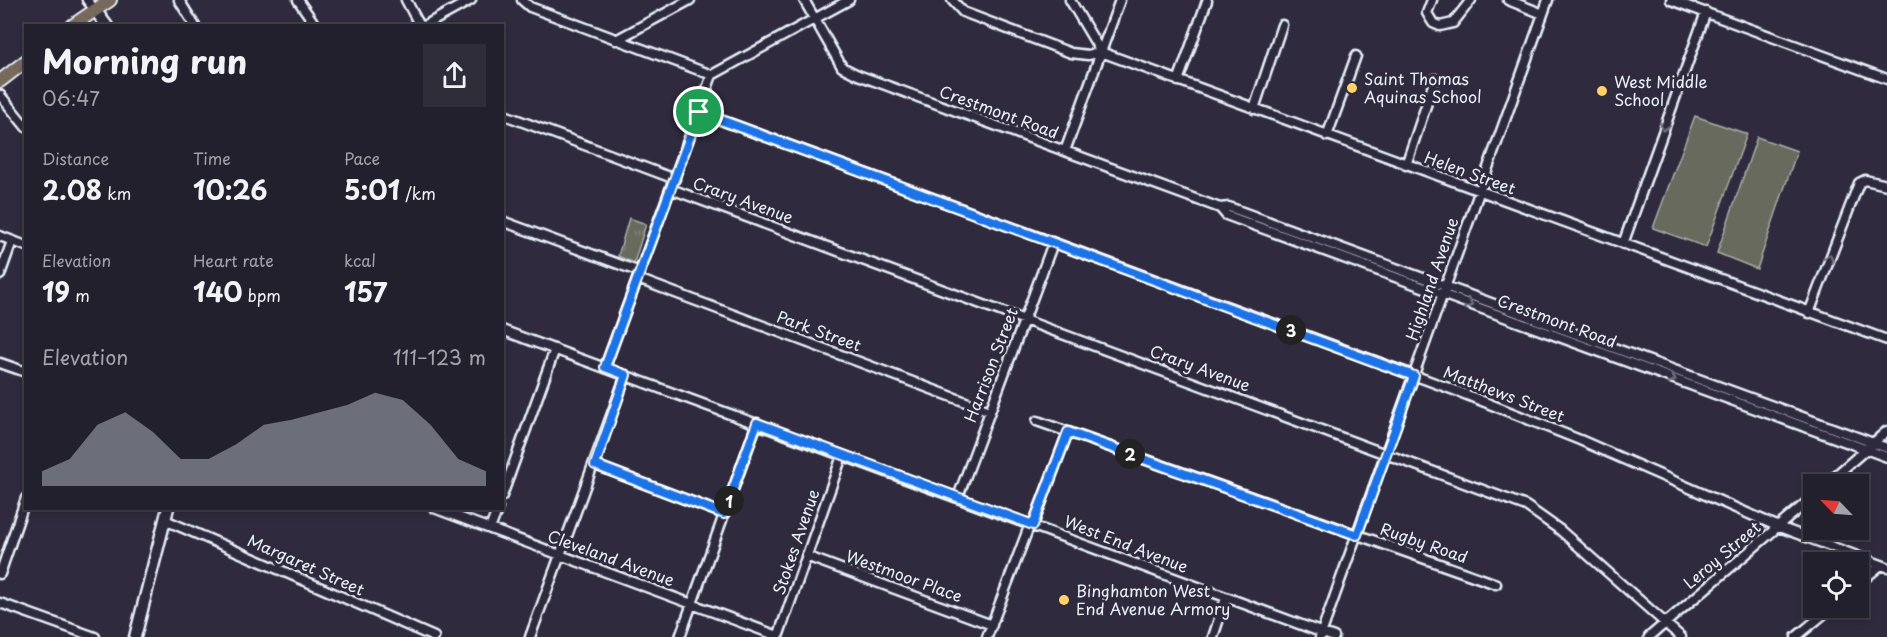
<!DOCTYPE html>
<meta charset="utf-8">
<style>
body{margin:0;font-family:"Playpen Sans",sans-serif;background:#2f2d3a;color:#f1f3f6;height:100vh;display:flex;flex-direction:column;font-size:22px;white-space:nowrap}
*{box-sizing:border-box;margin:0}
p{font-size:20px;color:#a3a3aa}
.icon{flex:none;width:33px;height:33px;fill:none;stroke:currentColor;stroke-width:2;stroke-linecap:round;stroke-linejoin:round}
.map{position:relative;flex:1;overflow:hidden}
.side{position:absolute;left:24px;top:24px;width:480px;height:486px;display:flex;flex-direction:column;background:#23202e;border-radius:0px;box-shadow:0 3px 9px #0003,0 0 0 2px #403e4a}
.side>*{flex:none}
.needle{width:39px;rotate:295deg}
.tools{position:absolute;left:1803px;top:474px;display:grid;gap:12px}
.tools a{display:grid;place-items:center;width:66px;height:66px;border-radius:0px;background:#23202e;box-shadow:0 3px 9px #0003,0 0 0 2px #403e4a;font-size:30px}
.pin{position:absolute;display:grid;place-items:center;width:51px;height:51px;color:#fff;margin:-26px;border:3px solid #fff;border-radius:50%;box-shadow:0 2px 6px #0007}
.km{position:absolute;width:30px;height:30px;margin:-15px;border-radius:50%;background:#222;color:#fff;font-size:16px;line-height:30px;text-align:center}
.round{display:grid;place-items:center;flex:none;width:63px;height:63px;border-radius:0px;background:#2f2d3a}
.overview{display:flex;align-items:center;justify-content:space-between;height:102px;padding:0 18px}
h1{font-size:33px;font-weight:700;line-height:45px}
.stats{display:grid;grid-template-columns:repeat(3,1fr);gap:9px;height:102px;padding:6px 18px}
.stats div{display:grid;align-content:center}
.stats b{font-size:26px;font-weight:700}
.stats small{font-size:16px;font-weight:400}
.stats p{font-size:16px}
.chart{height:168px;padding:12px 18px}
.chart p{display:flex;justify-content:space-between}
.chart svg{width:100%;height:108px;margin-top:6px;fill:#8c9099;opacity:.7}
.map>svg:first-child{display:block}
.grass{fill:#686b5d;stroke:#a8aeaa;stroke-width:1.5}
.park{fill:url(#park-tufts);stroke:#a8aeaa;stroke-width:1.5}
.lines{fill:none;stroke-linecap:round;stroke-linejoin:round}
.minor-casing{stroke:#e8f1f8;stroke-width:13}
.tertiary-casing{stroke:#e8f1f8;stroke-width:15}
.primary-casing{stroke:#e8f1f8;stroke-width:16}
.minor{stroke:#2f2a3d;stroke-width:8}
.tertiary{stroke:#2f2a3d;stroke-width:10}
.primary{stroke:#77695c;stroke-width:12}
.oneway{stroke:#70707e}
.route-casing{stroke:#fff;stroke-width:12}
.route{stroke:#1a73e8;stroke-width:8}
.poi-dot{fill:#ffd166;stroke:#2f2a3d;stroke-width:2}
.labels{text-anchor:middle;stroke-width:6;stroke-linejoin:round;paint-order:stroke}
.poi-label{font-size:16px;fill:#e8f1f8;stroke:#2f2a3d;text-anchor:start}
.street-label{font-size:16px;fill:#e8f1f8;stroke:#2f2a3d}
</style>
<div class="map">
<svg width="1887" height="637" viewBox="0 0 1887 637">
<defs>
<pattern id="park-tufts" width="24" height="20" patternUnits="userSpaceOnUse" patternTransform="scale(1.5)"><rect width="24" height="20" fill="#686b5d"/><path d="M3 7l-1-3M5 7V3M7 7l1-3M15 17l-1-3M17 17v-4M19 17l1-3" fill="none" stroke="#7e8175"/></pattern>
</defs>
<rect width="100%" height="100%" fill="#2f2a3d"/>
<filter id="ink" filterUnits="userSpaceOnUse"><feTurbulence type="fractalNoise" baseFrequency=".0167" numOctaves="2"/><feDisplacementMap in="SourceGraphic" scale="12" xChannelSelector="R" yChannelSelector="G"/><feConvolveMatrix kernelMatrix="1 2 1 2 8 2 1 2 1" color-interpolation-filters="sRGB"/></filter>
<g filter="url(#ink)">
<path class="grass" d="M1695 116 1747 134 1706 247 1653 228Z
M1757 137 1797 151 1757 269 1717 253Z"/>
<path class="park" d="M629 218 646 224 634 263 618 256Z"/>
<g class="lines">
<defs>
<path id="minor" d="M87 0 95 10
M179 0 195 26
M298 0 316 26
M406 0 420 26
M522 0 530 7 712 75
M804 0 842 67 858 75 1220 208 1229 207 1887 448
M952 0 963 12 1071 53 1088 55 1101 52
M1070 0 1101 52 1887 340
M1432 0 1427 13 1433 23 1440 26 1453 23 1471 0
M1508 0 1543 14
M1671 0 1887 79
M424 26 471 0
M616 40 690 0
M1178 81 1207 1
M0 95 26 127
M1254 109 1282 25
M699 112 1462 393 1580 440 1779 527 1887 567
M502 114 675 179
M1327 136 1356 56
M1065 151 1120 0
M1406 165 1435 79
M671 189 1526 506 1560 530 1681 637
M1220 208 1226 215 1887 457
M502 221 640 272
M0 236 26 246
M1623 244 1706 12
M0 275 12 241
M638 279 990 411
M1809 313 1859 183 1865 180 1887 185
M502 330 1334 637
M0 363 26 372
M605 367 712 75 849 0
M1037 421 1496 584
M595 465 724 514
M1826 484 1887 431
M502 496 555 349
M958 497 1053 243
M434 508 778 636
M165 520 434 637
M1033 525 1068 432
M490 529 498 508
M806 556 992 625
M0 574 26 498
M1858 584 1881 565
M0 603 95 637
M530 637 626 375
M680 637 757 423
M778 637 842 456
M987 637 1030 524
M1213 637 1226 598
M1320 637 1548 0
M1649 637 1814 496
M1796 637 1831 608"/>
<path id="tertiary" d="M95 10 107 26
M135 637 168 508"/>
<path id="primary" d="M72 26 110 0
M0 81 26 61"/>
</defs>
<use href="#minor" class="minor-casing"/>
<use href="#tertiary" class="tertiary-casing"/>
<use href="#primary" class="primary-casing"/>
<use href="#minor" class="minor"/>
<use href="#tertiary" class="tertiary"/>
<use href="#primary" class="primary"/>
</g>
<defs><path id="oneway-chevron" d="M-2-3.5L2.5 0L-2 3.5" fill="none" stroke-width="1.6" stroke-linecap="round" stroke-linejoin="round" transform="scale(1.5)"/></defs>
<g class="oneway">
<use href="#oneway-chevron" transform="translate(1664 127) rotate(110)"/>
<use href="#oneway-chevron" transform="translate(1829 258) rotate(-69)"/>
<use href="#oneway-chevron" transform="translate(1469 304) rotate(20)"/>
<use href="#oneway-chevron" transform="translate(1672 379) rotate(20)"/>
</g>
</g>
<g class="lines" filter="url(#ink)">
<defs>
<path id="route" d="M699 112 1414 376 1357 535 1068 432 1033 525 757 423 724 514 595 465 626 375 605 367Z"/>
</defs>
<use href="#route" class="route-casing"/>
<use href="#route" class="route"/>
</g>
<g class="poi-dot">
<circle cx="1352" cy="88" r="6"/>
<circle cx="1602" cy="91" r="6"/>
<circle cx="1064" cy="600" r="6"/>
</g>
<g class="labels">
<g class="poi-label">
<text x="1364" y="85">Saint Thomas<tspan x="1364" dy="18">Aquinas School</tspan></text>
<text x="1614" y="88">West Middle<tspan x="1614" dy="18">School</tspan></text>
<text x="1076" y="597">Binghamton West<tspan x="1076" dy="18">End Avenue Armory</tspan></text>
</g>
<g class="street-label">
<text transform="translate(999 112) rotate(20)" y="6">Crestmont Road</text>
<text transform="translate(1470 173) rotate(20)" y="6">Helen Street</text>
<text transform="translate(743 200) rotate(20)" y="6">Crary Avenue</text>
<text transform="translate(1432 279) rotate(-71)" y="6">Highland Avenue</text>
<text transform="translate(1557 321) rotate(20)" y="6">Crestmont Road</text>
<text transform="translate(819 331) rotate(20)" y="6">Park Street</text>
<text transform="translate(991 365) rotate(-69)" y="6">Harrison Street</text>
<text transform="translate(1200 368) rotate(20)" y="6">Crary Avenue</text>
<text transform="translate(1504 394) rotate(21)" y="6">Matthews Street</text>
<text transform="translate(796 542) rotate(-71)" y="6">Stokes Avenue</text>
<text transform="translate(1424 543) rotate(19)" y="6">Rugby Road</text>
<text transform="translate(1126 544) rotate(21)" y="6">West End Avenue</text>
<text transform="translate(1722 555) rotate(-40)" y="6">Leroy Street</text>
<text transform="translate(611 558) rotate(20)" y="6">Cleveland Avenue</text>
<text transform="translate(306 565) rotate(24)" y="6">Margaret Street</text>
<text transform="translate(904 576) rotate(20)" y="6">Westmoor Place</text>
</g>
</g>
</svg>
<div class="tools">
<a><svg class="needle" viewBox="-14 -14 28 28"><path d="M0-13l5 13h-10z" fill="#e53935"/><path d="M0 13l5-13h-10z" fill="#a3a3aa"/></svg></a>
<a><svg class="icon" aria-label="locate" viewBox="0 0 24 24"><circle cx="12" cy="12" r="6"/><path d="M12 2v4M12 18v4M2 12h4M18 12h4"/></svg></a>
</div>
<div class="pin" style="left:699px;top:112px;background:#1e9e55"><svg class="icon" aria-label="arrive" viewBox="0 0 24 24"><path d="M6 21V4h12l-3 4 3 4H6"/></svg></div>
<b class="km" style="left:729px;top:501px">1</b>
<b class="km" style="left:1130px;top:454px">2</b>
<b class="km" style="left:1291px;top:330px">3</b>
<section class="side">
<div class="overview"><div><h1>Morning run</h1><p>06:47</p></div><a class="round"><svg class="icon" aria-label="share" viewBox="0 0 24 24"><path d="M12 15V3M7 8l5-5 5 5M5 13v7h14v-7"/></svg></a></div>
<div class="stats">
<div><p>Distance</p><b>2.08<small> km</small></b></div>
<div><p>Time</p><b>10:26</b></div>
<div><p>Pace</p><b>5:01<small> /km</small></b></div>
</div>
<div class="stats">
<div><p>Elevation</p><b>19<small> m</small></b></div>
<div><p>Heart rate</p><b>140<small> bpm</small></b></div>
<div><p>kcal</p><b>157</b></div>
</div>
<div class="chart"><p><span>Elevation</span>111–123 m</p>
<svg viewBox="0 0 160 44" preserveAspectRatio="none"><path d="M0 44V38L10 33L20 19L30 14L40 22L50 33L60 33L70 27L80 19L90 17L100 14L110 11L120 6L130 9L140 19L150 33L160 38V44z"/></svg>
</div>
</section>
</div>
